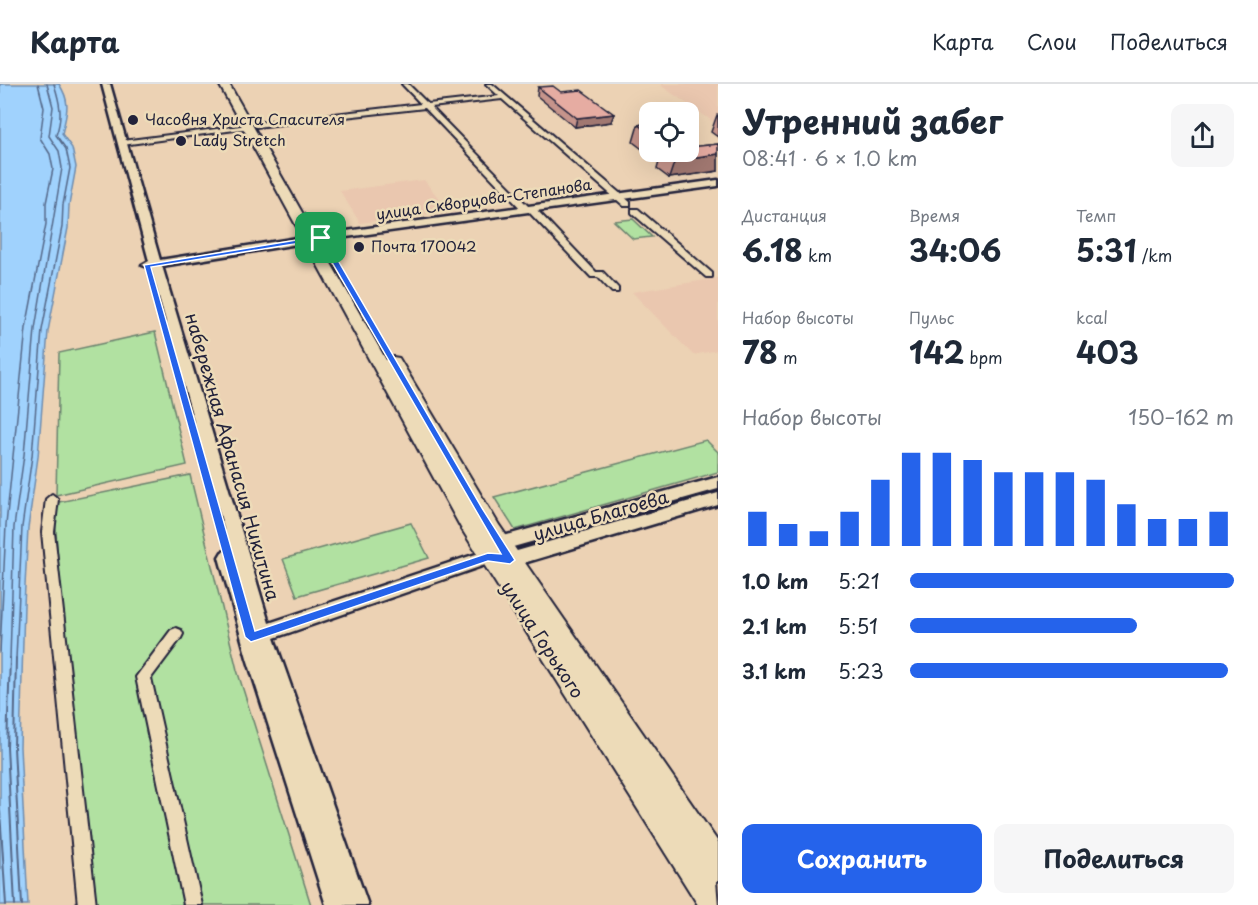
<!DOCTYPE html>
<html lang="ru">
<meta charset="utf-8">
<style>
body{margin:0;font-family:"Playpen Sans",sans-serif;background:#f6f6f7;color:#1f2937;height:100vh;display:flex;flex-direction:column;font-size:22px;white-space:nowrap}
*{box-sizing:border-box;margin:0}
p{font-size:20px;color:#747a83}
.icon{flex:none;width:33px;height:33px;fill:none;stroke:currentColor;stroke-width:2;stroke-linecap:round;stroke-linejoin:round}
.map{position:relative;flex:1;overflow:hidden}
.side{display:flex;flex-direction:column;background:#fff;width:540px}
.side>*{flex:none}
.controls{position:absolute;left:639px;top:18px;display:grid;gap:12px}
.controls a{display:grid;place-items:center;width:60px;height:60px;border-radius:12px;background:#fff;box-shadow:0 6px 24px #0002;font-size:30px}
.pin{position:absolute;display:grid;place-items:center;width:51px;height:51px;color:#fff;margin:-26px;border-radius:12px;box-shadow:0 3px 9px #0006}
.round{display:grid;place-items:center;flex:none;width:63px;height:63px;border-radius:12px;background:#f6f6f7}
.headline{display:flex;align-items:center;justify-content:space-between;height:102px;padding:0 24px}
h1{font-size:33px;font-weight:700;line-height:45px}
.figures{display:grid;grid-template-columns:repeat(3,1fr);gap:9px;height:102px;padding:6px 24px}
.figures div{display:grid;align-content:center}
.figures b{font-size:30px;font-weight:700}
.figures small{font-size:16px;font-weight:400}
.figures p{font-size:16px}
.chart{height:168px;padding:12px 24px}
.chart p{display:flex;justify-content:space-between}
.chart svg{width:100%;height:108px;margin-top:6px;stroke:#2563eb;stroke-width:6}
.action{display:flex;gap:12px;margin-top:auto;padding:12px 24px}
.action a{flex:1;height:69px;border-radius:12px;background:#2563eb;color:#fff;font-size:24px;font-weight:700;line-height:69px;text-align:center}
.action a+a{background:#f6f6f7;color:#1f2937}
ul{padding:0 24px;list-style:none;font-size:20px}
li{display:grid;grid-template-columns:96px 72px 1fr;align-items:center;height:45px}
li i{height:15px;border-radius:8px;background:#2563eb}
header{display:flex;align-items:center;gap:36px;box-sizing:border-box;height:84px;padding:0 30px;background:#fff;border-bottom:2px solid #e0e1e3}
header strong{font-size:28px}
nav{display:flex;gap:33px;margin-inline-start:auto;font-size:21px}
main{display:flex;flex:1;min-height:0}
.map>svg:first-child{display:block}
.built{fill:#eac7af}
.green{fill:#b1e1a1;stroke:#6a826e;stroke-width:1.5}
.water{fill:#a0d2fd;stroke:#6e8caf;stroke-width:1.5}
.lines{fill:none;stroke-linecap:round;stroke-linejoin:round}
.shore-far1{stroke:#546889;stroke-width:1.5}
.shore{stroke:#546889;stroke-width:2}
.street-casing{stroke:#22223b;stroke-width:4}
.secondary-casing{stroke:#22223b;stroke-width:5}
.primary-casing{stroke:#22223b;stroke-width:4}
.street{fill:#eddbb8;fill-rule:evenodd}
.secondary{fill:#eddbb8;fill-rule:evenodd}
.primary{fill:#eddbb8;fill-rule:evenodd}
.wall{fill:#c6948b;stroke:#22223b;stroke-width:1.5}
.shaded-wall{fill:#a17871;stroke:#22223b;stroke-width:1.5}
.building{fill:#e6aca2;stroke:#22223b;stroke-width:1.5}
.route{fill:#2563eb;stroke:#fff;stroke-width:1.5;fill-rule:evenodd}
.poi-dot{fill:#22223b;stroke:#eddbb8;stroke-width:2}
.labels{text-anchor:middle;stroke-width:5;stroke-linejoin:round;paint-order:stroke}
.far-poi-label{font-size:15px;fill:#22223b;stroke:#eddbb8;text-anchor:start}
.far-street-label{font-size:15px;fill:#22223b;stroke:#eddbb8}
.street-label{font-size:18px;fill:#22223b;stroke:#eddbb8}
</style>
<header>
<strong>Карта</strong>
<nav><a>Карта</a><a>Слои</a><a>Поделиться</a></nav>
</header>
<main>
<div class="map">
<svg width="718" height="821" viewBox="0 0 718 821">
<rect width="100%" height="100%" fill="#ecd2b4"/>
<filter id="ink" filterUnits="userSpaceOnUse"><feTurbulence type="fractalNoise" baseFrequency=".0167" numOctaves="2"/><feDisplacementMap in="SourceGraphic" scale="12" xChannelSelector="R" yChannelSelector="G"/><feConvolveMatrix kernelMatrix="1 2 1 2 8 2 1 2 1" color-interpolation-filters="sRGB"/></filter>
<g filter="url(#ink)">
<path class="built" d="M661 0H718V41L663 3Z
M424 96 449 127 360 139 340 107Z
M718 194V266L693 271 632 208Z"/>
<path class="green" d="M633 135 652 153 633 155 614 137Z
M155 248 187 381 56 411 59 269Z
M706 356 718 368V388L515 446 494 413Z
M190 391 237 586 311 821H90L62 534 54 419Z
M411 439 429 474 297 512 283 475Z"/>
<path class="water" d="M0 0H59C72 20 66 30 62 50L72 64 76 83 69 121 68 144 48 247 38 373 28 444 24 521 20 663 28 821H0Z"/>
<g class="lines">
<path class="shore-far1" d="M0 568 6 441 26 244 46 140V119L53 85 50 70 40 54 44 24 38 0
M10 575 14 443 24 371 35 245 62 84 59 67 49 52 53 23 47 0
M16 575 22 443 32 372 42 246 62 143 63 121 70 84 66 65 56 51C63 32 60 19 54 0"/>
<path class="shore" d="M10 574 7 663 15 821
M16 574 14 663 22 821
M0 727 6 821"/>
<defs>
<path id="street" d="M402 0H408L428 20 499 12 486 0H492L630 118V122H624L502 15 431 23 529 123H534L596 188H603L618 204V208H612L598 193H591L528 127H523L425 24 256 43 253 41 256 39 421 20Z
M248 41 251 43 250 44 122 61 119 59 122 57Z
M632 125H638L712 189V193H706L632 129Z
M52 410 58 415 54 448 96 821H78L42 448 46 415Z
M176 544 181 546 183 550 181 554 151 594 202 821H184L136 593 171 546Z"/>
<path id="secondary" d="M102 0H110L160 176 310 152 718 96V102L310 158 162 182 269 539 485 467 494 455 500 453 718 393V405L506 465 504 468 510 469 718 409V421L510 483 488 480 274 554 368 821H326L247 574 219 473 222 468 230 466 151 184 142 181 149 177Z"/>
<path id="primary" d="M219 0H229L386 276 393 273 399 274 499 441 718 758V797H716L718 821H698L461 444Z"/>
</defs>
<use href="#street" class="street-casing"/>
<use href="#secondary" class="secondary-casing"/>
<use href="#primary" class="primary-casing"/>
<use href="#street" class="street"/>
<use href="#secondary" class="secondary"/>
<use href="#primary" class="primary"/>
</g>
<path class="wall" d="M538 3 561 8 611 38 575 43 537 12Z
M717 31H718V53L711 48Z
M650 39V68H688V62L690 63 718 60V87L669 94 657 85 659 78 633 58 638 41Z"/>
<path class="shaded-wall" d="M614 30 611 38 575 43 577 34Z
M718 70V87L669 94 675 76Z"/>
<path class="building" d="M553 2 561 8 581 6 614 30 577 34 538 3Z
M650 39V49L638 41Z
M718 60V70L675 76 664 68H688V62L690 63Z"/>
</g>
<path class="route" d="M321 152 325 154 482 424 515 476 510 480 488 477 251 558 245 553 144 181ZM319 156 501 470 488 469 255 547 151 183Z"/>
<g class="poi-dot">
<circle cx="133" cy="36" r="6"/>
<circle cx="181" cy="57" r="6"/>
<circle cx="359" cy="163" r="6"/>
</g>
<g class="labels">
<g class="far-poi-label">
<text x="145" y="41">Часовня Христа Спасителя</text>
<text x="193" y="62">Lady Stretch</text>
<text x="371" y="168">Почта 170042</text>
</g>
<g class="far-street-label">
<text transform="translate(484 116) rotate(-8)" y="5">улица Скворцова-Степанова</text>
</g>
<g class="street-label">
<text transform="translate(232 373) rotate(74)" y="6">набережная Афанасия Никитина</text>
<text transform="translate(601 432) rotate(-16)" y="6">улица Благоева</text>
<text transform="translate(542 556) rotate(57)" y="6">улица Горького</text>
</g>
</g>
</svg>
<div class="controls">
<a><svg class="icon" aria-label="locate" viewBox="0 0 24 24"><circle cx="12" cy="12" r="6"/><path d="M12 2v4M12 18v4M2 12h4M18 12h4"/></svg></a>
</div>
<div class="pin" style="left:321px;top:154px;background:#1e9e55"><svg class="icon" aria-label="arrive" viewBox="0 0 24 24"><path d="M6 21V4h12l-3 4 3 4H6"/></svg></div>
</div>
<section class="side">
<div class="headline"><div><h1>Утренний забег</h1><p>08:41 · 6 × 1.0 km</p></div><a class="round"><svg class="icon" aria-label="share" viewBox="0 0 24 24"><path d="M12 15V3M7 8l5-5 5 5M5 13v7h14v-7"/></svg></a></div>
<div class="figures">
<div><p>Дистанция</p><b>6.18<small> km</small></b></div>
<div><p>Время</p><b>34:06</b></div>
<div><p>Темп</p><b>5:31<small> /km</small></b></div>
</div>
<div class="figures">
<div><p>Набор высоты</p><b>78<small> m</small></b></div>
<div><p>Пульс</p><b>142<small> bpm</small></b></div>
<div><p>kcal</p><b>403</b></div>
</div>
<div class="chart"><p><span>Набор высоты</span>150–162 m</p>
<svg viewBox="0 0 160 44" preserveAspectRatio="none"><path d="M5 44V30M15 44V35M25 44V38M35 44V30M45 44V17M55 44V6M65 44V6M75 44V9M85 44V14M95 44V14M105 44V14M115 44V17M125 44V27M135 44V33M145 44V33M155 44V30"/></svg>
</div>
<ul>
<li><b>1.0 km</b>5:21<i style="width:100%"></i></li>
<li><b>2.1 km</b>5:51<i style="width:70%"></i></li>
<li><b>3.1 km</b>5:23<i style="width:98%"></i></li>
</ul>
<div class="action"><a>Сохранить</a><a>Поделиться</a></div>
</section>
</main>
